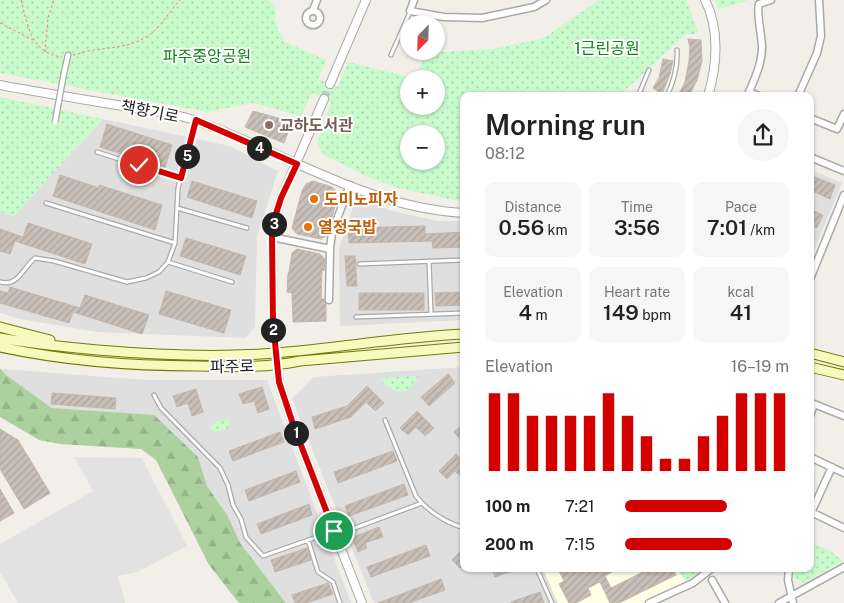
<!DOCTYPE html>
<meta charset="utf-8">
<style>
body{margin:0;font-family:"Public Sans","Noto Sans KR",sans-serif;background:#f6f6f6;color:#222;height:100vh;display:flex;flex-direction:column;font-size:19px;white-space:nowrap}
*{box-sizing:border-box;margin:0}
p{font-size:16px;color:#767676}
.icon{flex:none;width:28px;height:28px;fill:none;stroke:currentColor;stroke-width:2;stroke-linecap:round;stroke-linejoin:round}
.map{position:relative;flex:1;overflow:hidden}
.details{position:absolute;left:460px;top:92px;width:354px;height:480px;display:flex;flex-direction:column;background:#fff;border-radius:10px;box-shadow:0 1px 4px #0004}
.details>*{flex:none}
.needle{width:32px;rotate:203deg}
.buttons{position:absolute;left:400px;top:15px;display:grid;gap:10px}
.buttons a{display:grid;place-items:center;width:45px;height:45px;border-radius:50%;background:#fff;box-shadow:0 1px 4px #0004;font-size:25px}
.pin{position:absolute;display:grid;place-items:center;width:42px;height:42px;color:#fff;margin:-21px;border:2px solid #fff;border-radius:50%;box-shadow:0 1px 5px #0007}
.km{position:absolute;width:25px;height:25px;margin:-12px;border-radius:50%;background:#222;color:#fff;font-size:14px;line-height:25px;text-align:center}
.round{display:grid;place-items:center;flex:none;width:52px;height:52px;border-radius:26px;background:#f6f6f6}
.head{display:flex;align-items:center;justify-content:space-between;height:85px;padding:0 25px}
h1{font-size:28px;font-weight:600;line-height:38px}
.metrics{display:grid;grid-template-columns:repeat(3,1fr);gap:8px;height:85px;padding:5px 25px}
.metrics div{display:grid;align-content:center;border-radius:10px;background:#f6f6f6;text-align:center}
.metrics b{font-size:21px;font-weight:600}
.metrics small{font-size:14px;font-weight:400}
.metrics p{font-size:14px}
.chart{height:140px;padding:10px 25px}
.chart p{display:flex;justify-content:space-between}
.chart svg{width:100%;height:90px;margin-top:5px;stroke:#d40000;stroke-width:6}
ul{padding:0 25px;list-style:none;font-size:16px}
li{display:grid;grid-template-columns:80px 60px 1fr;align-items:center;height:38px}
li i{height:12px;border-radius:6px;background:#d40000}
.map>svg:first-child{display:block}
.residential{fill:#e0dfdf}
.education{fill:#ffffe5}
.forest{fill:url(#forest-firs)}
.park{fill:url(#park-dots);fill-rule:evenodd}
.parking{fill:#e2e2e2}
.building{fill:url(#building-hatch);stroke:#c4b6ab}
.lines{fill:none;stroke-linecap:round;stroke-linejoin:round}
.tertiary-tunnel{stroke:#c8c6c1;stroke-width:8;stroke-dasharray:8 4;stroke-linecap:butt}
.service-casing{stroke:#a9a9a9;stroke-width:5.5}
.pedestrian-casing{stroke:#a9a9a9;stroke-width:7}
.minor-casing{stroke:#a9a9a9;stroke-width:9}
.tertiary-casing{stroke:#a9a9a9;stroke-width:10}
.secondary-casing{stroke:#707d05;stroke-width:11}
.path{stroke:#fa8072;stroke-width:1;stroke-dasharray:2.5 2.5;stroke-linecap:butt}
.service{stroke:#fff;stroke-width:3}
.pedestrian{stroke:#fff;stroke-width:4.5}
.minor{stroke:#fff;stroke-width:6}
.tertiary{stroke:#fff;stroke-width:8}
.secondary{stroke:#f7fabf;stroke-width:9}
.pedestrian-bridge-casing{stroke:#a9a9a9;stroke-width:7;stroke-linecap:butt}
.pedestrian-bridge{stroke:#fff;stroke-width:4.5}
.route-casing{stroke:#fff;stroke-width:10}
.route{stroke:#d40000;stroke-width:6}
.education-dot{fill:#8d6e63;stroke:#fff;stroke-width:2}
.food-dot{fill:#e8710a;stroke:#fff;stroke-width:2}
.labels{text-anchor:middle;stroke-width:4;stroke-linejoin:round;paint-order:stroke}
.park-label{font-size:16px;fill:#0c8416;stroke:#fff}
.street-label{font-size:16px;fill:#222;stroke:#fff}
.education-label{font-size:16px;font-weight:bold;fill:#785e54;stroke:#fff;text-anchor:start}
.food-label{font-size:16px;font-weight:bold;fill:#c56008;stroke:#fff;text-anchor:start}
</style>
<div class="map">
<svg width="844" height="603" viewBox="0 0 844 603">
<defs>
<pattern id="forest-firs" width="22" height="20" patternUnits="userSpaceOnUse" patternTransform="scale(1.25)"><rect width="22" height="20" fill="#add19e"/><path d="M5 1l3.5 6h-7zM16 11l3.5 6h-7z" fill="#95b388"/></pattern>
<pattern id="park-dots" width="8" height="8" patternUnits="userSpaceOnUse" patternTransform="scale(1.25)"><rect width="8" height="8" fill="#c8facc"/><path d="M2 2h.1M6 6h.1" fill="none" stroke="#acd6af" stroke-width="1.8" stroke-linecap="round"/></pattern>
<pattern id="building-hatch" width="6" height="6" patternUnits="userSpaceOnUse" patternTransform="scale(1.25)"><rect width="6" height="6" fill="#c7bfb8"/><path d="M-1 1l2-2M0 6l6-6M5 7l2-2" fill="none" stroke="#aba49e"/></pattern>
</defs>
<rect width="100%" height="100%" fill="#f2efe9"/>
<path class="residential" d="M103 119 230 146 278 171 257 237 255 327 246 338 98 332 20 319 0 313V212L14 216Z
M810 169 842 183 810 260Z
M357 196 389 210 438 221H464V320L340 326 339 248Z
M464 367V569H543L558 603H374L292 399 313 377Z
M2 369 146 380H267L351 603H286L240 543 228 516 207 486 198 457 154 416 52 408 6 375Z"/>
<path class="education" d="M543 569H677L686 582 643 603H558Z"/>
<path class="forest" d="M0 368 6 375 52 408 154 415 198 457 207 486 228 516 240 543 286 603H239L209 565 156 460 141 449 60 444 39 440 0 417Z"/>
<path class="park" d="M0 0H267C281 8 274 11 276 23 277 30 282 36 284 42L327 60 318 79 338 87 348 62 414 78 424 60 438 52 493 49 544 38 599 0H686L699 34H686L622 93 613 96H464V202L398 188 368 177 324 155 317 143 331 102 312 93 301 116 253 103 207 112 0 73ZM409 79H436V106H409ZM409 134H436V161H409Z
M714 0H749L720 9Z
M0 97 103 119 14 216 0 212Z
M418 376 417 381 407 391 397 392 383 383 382 378Z
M228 419 230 428 213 433 210 426 216 422Z
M810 542 833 553 842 561 804 583 794 578 795 569H810Z
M677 569H703L686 582Z"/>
<path class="parking" d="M74 457 142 458 187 546 137 572 118 576 125 603H18L0 572V544L93 491Z"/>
<path class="building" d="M688 39 701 40 702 61 697 80 689 96H678L685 82 689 61 690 48Z
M663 59 673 61 670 74 662 94 653 88 659 78Z
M253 111 292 122 284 143 245 127Z
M107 124 172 145 165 168 100 147Z
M60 175 99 188V185L162 205 155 230 53 196Z
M810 175 835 185 830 199 810 190Z
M192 181 257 201 252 218 187 197Z
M313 181 332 187 337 192 338 197 326 236 321 239 297 234 292 228 302 191 306 184Z
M810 209 823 215 817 228 810 225Z
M28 223 92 244 85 264 15 241 10 254 0 251V229L23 237Z
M425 226V234L464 232V247L433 248 432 241 349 243 348 228Z
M186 238 246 256 240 275 180 256Z
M297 249 320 254 325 259 324 271 322 270 321 299H324L326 304V321L293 322 292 293 287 292 288 273H289L292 253Z
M345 256H355L357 286H347Z
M10 287 80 308 85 295 149 315 142 334 73 312 69 323 0 303V291L8 293Z
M166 291 231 310 224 333 159 314Z
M464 292V305L436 306 435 293Z
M359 293H424V310H359Z
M448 374 455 383 429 406 421 397Z
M367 386 384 403 375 411 366 402 351 417 315 429 312 417 347 406Z
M262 387 269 409 258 413 254 401 243 404 239 394Z
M196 389 203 412 192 416 188 403 177 407 173 396Z
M52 393 116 398 115 409 51 404Z
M417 411 434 428 425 436 416 427 408 435 400 428Z
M464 424V444L454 432Z
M0 429 18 440 50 493 24 509 0 469Z
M280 432 284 442 233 461 229 451Z
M393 451 397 461 338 483 334 472Z
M456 454 464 462V480L455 471 447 479 439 471Z
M296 471 300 482 249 501 245 490Z
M404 484 408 495 349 516 345 506Z
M0 489 14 513 0 521Z
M309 504 312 515 261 534 257 524Z
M379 527 383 537 365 543 367 548 358 552 354 542 356 536Z
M426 545 430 556 371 577 367 567Z
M307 548 311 560 275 572 271 560Z
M464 548V563L460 568 452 560Z
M492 569H515V570L495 577Z
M558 569H579L580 572 586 569H617L605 576 611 588 649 569H673L676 575 619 603H610L600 582 588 588 591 595 576 603H569L559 584 564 581Z
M441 579 445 590 409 603H378Z
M328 583 333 594 307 603H295L292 595Z
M540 592 544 603H511V602Z"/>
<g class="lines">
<path class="tertiary-tunnel" d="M324 99 330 84"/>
<defs>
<path id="service" d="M391 55 410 12
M640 93 648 96
M638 96 649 70
M667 96C674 81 678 67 677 50
M97 152 181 179
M46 203 175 243
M177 208 247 228
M429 261 431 314
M168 262 232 282
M359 264 464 260
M0 282C18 287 23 268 35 258L54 261 127 282 146 278 159 272 168 262 175 243 178 188 196 121
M356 317 464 313
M154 395 161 408 220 468 228 485 233 505 241 519 246 537 263 556 334 531
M385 420 416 496 422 503
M336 535 422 503C434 515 447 523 464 528
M308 540 318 572 333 582 340 603
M537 569 552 603"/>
<path id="pedestrian" d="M64 73 68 55"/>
<path id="minor" d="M414 0 410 11 444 17 482 18 534 7 546 0
M313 10 317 0
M306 18a7 7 0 1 1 14 0a7 7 0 1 1-14 0Z
M759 96 749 92C755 78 762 63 762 47 762 37 756 11 759 4L771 0
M798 96 817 53 821 36 819 0
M810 118 837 129 844 114
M810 157 844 171
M272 237 330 249
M810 279 844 195
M329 300 330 249 332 232 350 185
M810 416 814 404 844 416
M810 457 844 473
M811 512 844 528
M810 515 832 467
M789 569 788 580 793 603
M712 580 725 603
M649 603 693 583 711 569
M779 603 844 567"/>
<path id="tertiary" d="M705 0C720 29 717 66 708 96
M330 84 366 0
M0 85C41 93 82 99 123 106 147 110 174 113 197 121 285 153 368 208 464 213
M324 99 281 198 274 220 272 237 273 323 279 382 294 427 362 603"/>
<path id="secondary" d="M0 327 50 340
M0 338C32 344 65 347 98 350 156 355 216 358 275 353 338 348 401 337 464 334
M0 347C65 361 130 366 197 366 232 367 266 368 300 361L464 347
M810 353 844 362
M810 367 844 375"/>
</defs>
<use href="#service" class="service-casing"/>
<use href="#pedestrian" class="pedestrian-casing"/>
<use href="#minor" class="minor-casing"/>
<use href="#tertiary" class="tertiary-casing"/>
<use href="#secondary" class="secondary-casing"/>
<path class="path" d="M21 0C28 25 30 53 62 57
M0 23 33 40
M45 52 48 18 54 0
M73 55C78 54 83 52 88 51 110 47 133 48 152 33 163 23 170 11 180 0"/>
<use href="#service" class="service"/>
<use href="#pedestrian" class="pedestrian"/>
<use href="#minor" class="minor"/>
<use href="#tertiary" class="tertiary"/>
<use href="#secondary" class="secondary"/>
<defs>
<path id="pedestrian-bridge" d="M55 122 64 73"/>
</defs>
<use href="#pedestrian-bridge" class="pedestrian-bridge-casing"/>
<use href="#pedestrian-bridge" class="pedestrian-bridge"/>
</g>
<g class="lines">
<defs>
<path id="route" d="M139 165 181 178 196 120 297 164 281 198 274 220 272 237 273 323 279 382 294 427 334 531"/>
</defs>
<use href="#route" class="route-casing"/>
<use href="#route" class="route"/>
</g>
<circle class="education-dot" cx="269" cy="125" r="5"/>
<g class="food-dot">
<circle cx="314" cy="199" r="5"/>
<circle cx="308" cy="227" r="5"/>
</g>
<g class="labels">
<g class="park-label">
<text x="607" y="54">1근린공원</text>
<text x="207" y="62">파주중앙공원</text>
</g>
<g class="street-label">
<text transform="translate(150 111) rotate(11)" y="6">책향기로</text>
<text transform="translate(232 366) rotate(-1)" y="6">파주로</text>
</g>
<g class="education-label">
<text x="279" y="131">교하도서관</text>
</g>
<g class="food-label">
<text x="324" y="205">도미노피자</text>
<text x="318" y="233">열정국밥</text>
</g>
</g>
</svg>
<div class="buttons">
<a><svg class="needle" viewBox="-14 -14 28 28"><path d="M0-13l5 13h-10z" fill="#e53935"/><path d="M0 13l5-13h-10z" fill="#767676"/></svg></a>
<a>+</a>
<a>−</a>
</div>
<div class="pin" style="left:334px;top:531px;background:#1e9e55"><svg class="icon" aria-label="arrive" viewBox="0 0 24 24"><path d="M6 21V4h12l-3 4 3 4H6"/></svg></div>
<div class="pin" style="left:139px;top:165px;background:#d93025"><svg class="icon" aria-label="check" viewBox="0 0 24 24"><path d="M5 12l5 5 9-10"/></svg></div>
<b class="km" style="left:296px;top:433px">1</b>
<b class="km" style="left:273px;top:330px">2</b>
<b class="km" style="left:274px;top:224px">3</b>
<b class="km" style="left:259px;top:148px">4</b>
<b class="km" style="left:187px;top:156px">5</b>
<section class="details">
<div class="head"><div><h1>Morning run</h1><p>08:12</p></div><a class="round"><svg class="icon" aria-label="share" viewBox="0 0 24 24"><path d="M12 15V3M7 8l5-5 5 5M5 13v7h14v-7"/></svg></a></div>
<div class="metrics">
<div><p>Distance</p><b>0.56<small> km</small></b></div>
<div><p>Time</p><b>3:56</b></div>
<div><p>Pace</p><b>7:01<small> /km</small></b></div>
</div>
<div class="metrics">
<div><p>Elevation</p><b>4<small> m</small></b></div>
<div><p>Heart rate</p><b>149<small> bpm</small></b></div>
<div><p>kcal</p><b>41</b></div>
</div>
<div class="chart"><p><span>Elevation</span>16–19 m</p>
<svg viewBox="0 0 160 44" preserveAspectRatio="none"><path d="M5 44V6M15 44V6M25 44V17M35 44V17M45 44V17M55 44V17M65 44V6M75 44V17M85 44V27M95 44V38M105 44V38M115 44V27M125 44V17M135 44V6M145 44V6M155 44V6"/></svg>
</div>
<ul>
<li><b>100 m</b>7:21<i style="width:62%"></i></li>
<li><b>200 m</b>7:15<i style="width:65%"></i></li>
</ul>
</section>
</div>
